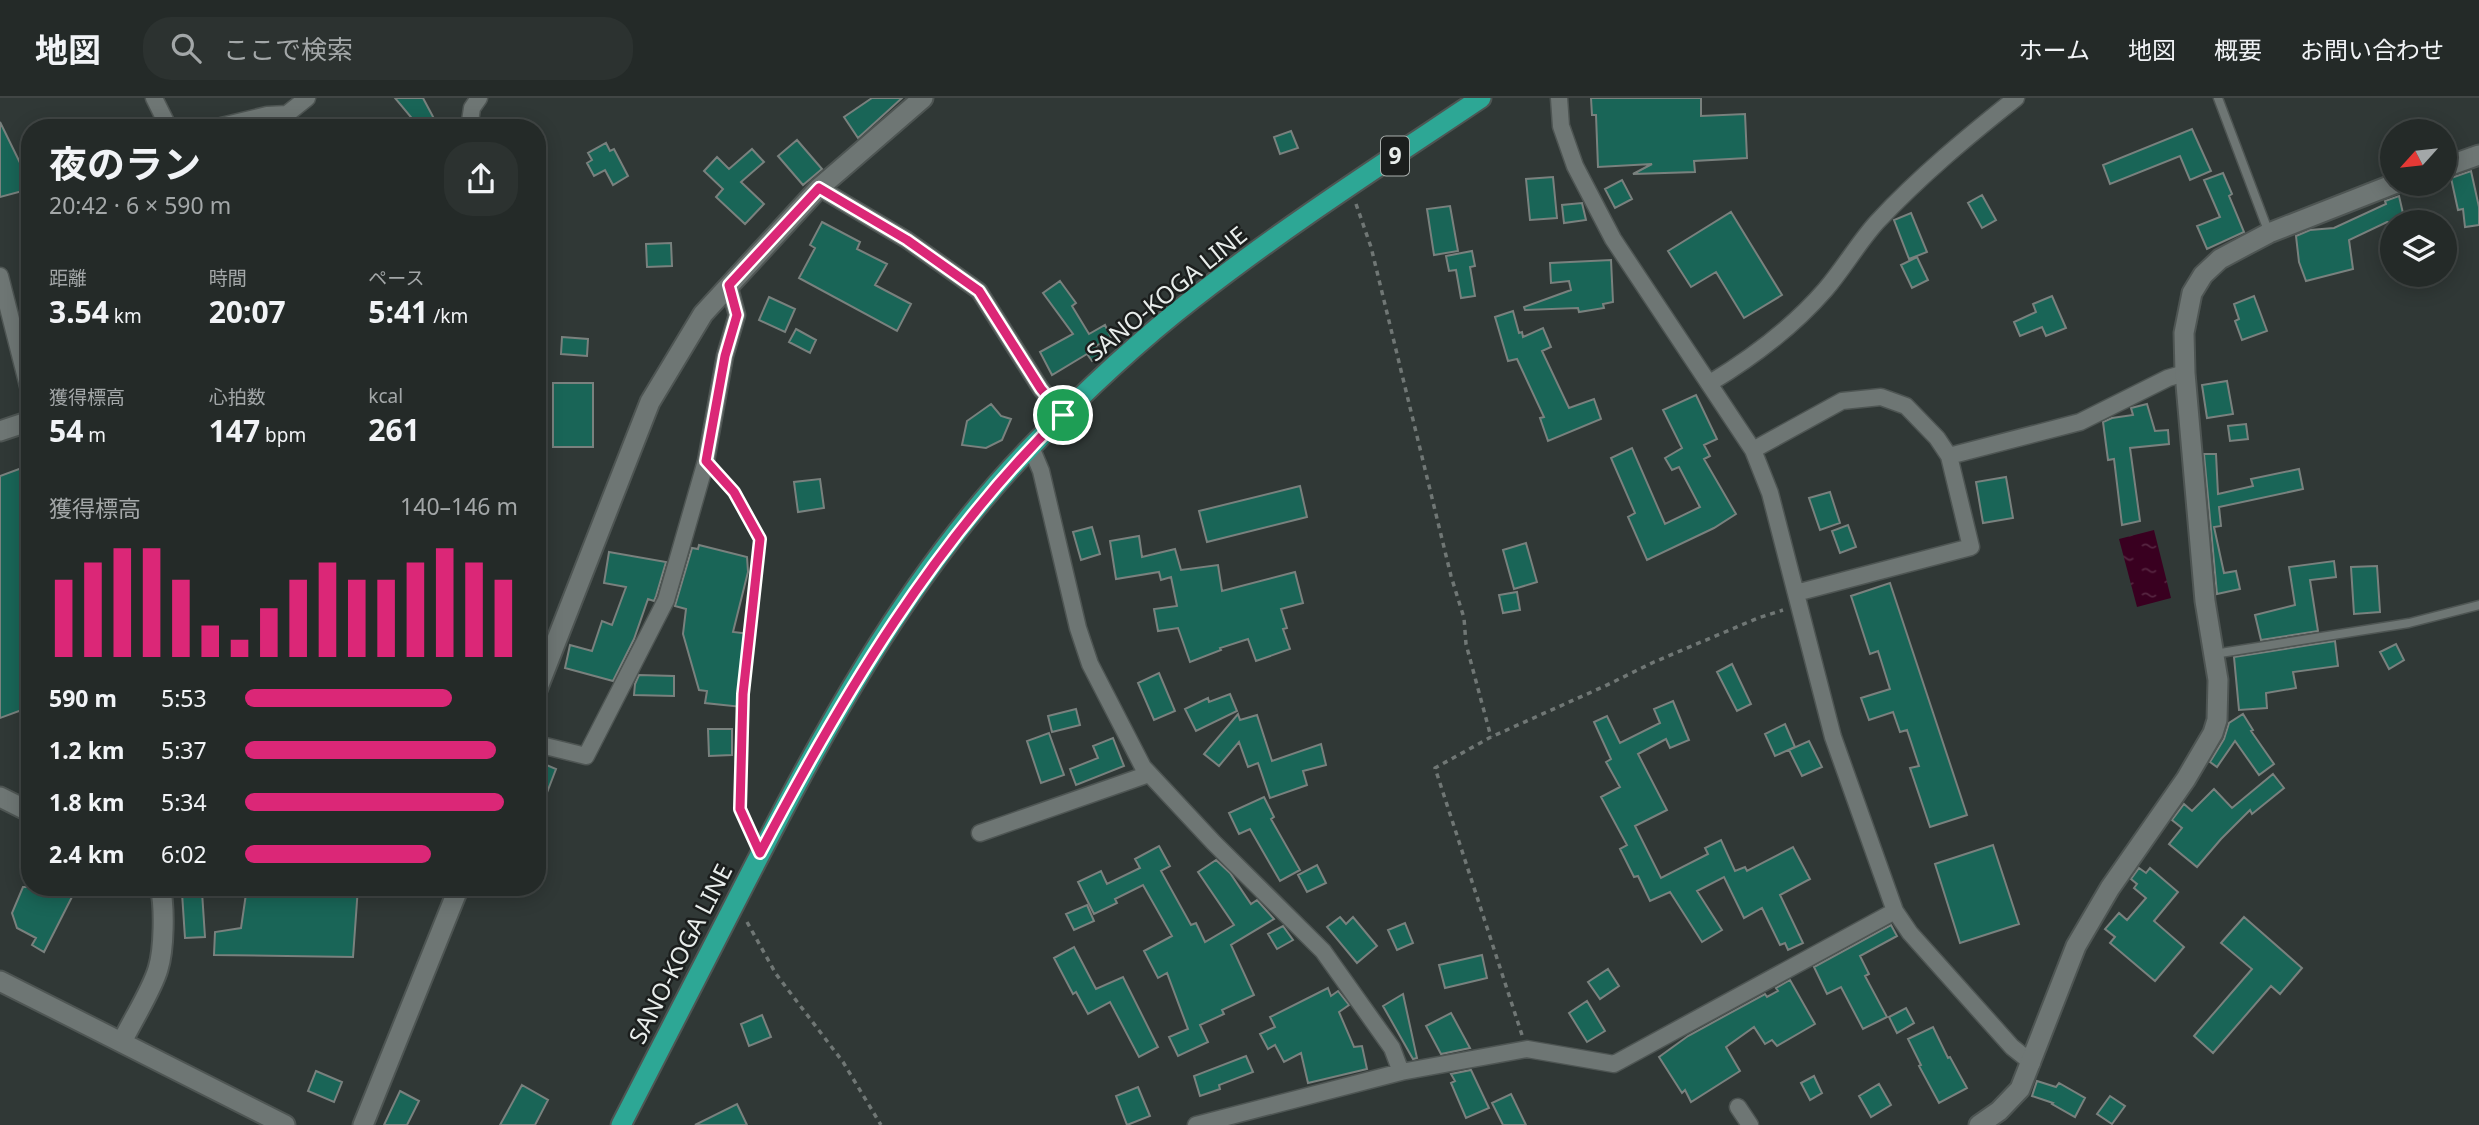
<!DOCTYPE html>
<html lang="ja">
<meta charset="utf-8">
<style>
body{margin:0;font-family:"Noto Sans","Noto Sans JP",sans-serif;background:#2c3230;color:#f1f3f6;height:100vh;display:flex;flex-direction:column;font-size:26px;white-space:nowrap}
*{box-sizing:border-box;margin:0}
p{font-size:23px;color:#a3a7a8}
.icon{flex:none;width:38px;height:38px;fill:none;stroke:currentColor;stroke-width:2;stroke-linecap:round;stroke-linejoin:round}
.map{position:relative;flex:1;overflow:hidden}
.sheet{position:absolute;left:21px;top:21px;width:525px;height:777px;display:flex;flex-direction:column;background:#242a28;border-radius:28px;box-shadow:0 4px 18px #0003,0 0 0 2px #414645}
.sheet>*{flex:none}
.needle{width:46px;rotate:243deg}
.controls{position:absolute;left:2380px;top:21px;display:grid;gap:14px}
.controls a{display:grid;place-items:center;width:77px;height:77px;border-radius:50%;background:#242a28;box-shadow:0 4px 18px #0003,0 0 0 2px #414645;font-size:35px}
.pin{position:absolute;display:grid;place-items:center;width:60px;height:60px;color:#fff;margin:-30px;border:4px solid #fff;border-radius:50%;box-shadow:0 2px 7px #0007}
.round{display:grid;place-items:center;flex:none;width:74px;height:74px;border-radius:28px;background:#2c3230}
.overview{display:flex;align-items:center;justify-content:space-between;height:119px;padding:0 28px}
h1{font-size:38px;font-weight:700;line-height:52px}
.figures{display:grid;grid-template-columns:repeat(3,1fr);gap:10px;height:119px;padding:7px 28px}
.figures div{display:grid;align-content:center}
.figures b{font-size:30px;font-weight:700}
.figures small{font-size:19px;font-weight:400}
.figures p{font-size:19px}
.chart{height:196px;padding:14px 28px}
.chart p{display:flex;justify-content:space-between}
.chart svg{width:100%;height:126px;margin-top:7px;stroke:#db2777;stroke-width:6}
ul{padding:0 28px;list-style:none;font-size:23px}
li{display:grid;grid-template-columns:112px 84px 1fr;align-items:center;height:52px}
li i{height:18px;border-radius:9px;background:#db2777}
header{display:flex;align-items:center;gap:42px;box-sizing:border-box;height:98px;padding:0 35px;background:#242a28;border-bottom:2px solid #414645}
header strong{font-size:33px}
nav{display:flex;gap:38px;margin-inline-start:auto;font-size:24px}
.search{width:490px;height:63px;background:#2c3230;display:flex;align-items:center;gap:18px;box-sizing:border-box;padding:0 24px;border-radius:28px;color:#a3a7a8;font-size:26px}
.map>svg:first-child{display:block}
.water{fill:url(#water-ripples)}
.building{fill:#196557;stroke:#79817e;stroke-width:2}
.lines{fill:none;stroke-linecap:round;stroke-linejoin:round}
.service-casing{stroke:#4e5553;stroke-width:11}
.minor-casing{stroke:#4e5553;stroke-width:19}
.tertiary-casing{stroke:#4e5553;stroke-width:23}
.primary-casing{stroke:#4e5553;stroke-width:23}
.path{stroke:#707775;stroke-width:3.5;stroke-dasharray:5 5;stroke-linecap:butt}
.service{stroke:#6e7674;stroke-width:8}
.minor{stroke:#6e7674;stroke-width:16}
.tertiary{stroke:#6e7674;stroke-width:19}
.primary{stroke:#2da795;stroke-width:19}
.route-casing{stroke:#fff;stroke-width:14}
.route{stroke:#db2777;stroke-width:9}
.labels{text-anchor:middle;stroke-width:5;stroke-linejoin:round;paint-order:stroke}
.shield{fill:#1b1e1d;stroke:#aaafad;stroke-width:2}
.shield-label{font-size:23px;font-weight:bold;fill:#e8edeb}
.street-label{font-size:24px;fill:#e8edeb;stroke:#1b1e1d}
</style>
<header>
<strong>地図</strong>
<div class="search"><svg class="icon" aria-label="search" viewBox="0 0 24 24"><circle cx="10" cy="10" r="6"/><path d="M15 15l6 6"/></svg>ここで検索</div>
<nav><a>ホーム</a><a>地図</a><a>概要</a><a>お問い合わせ</a></nav>
</header>
<div class="map">
<svg width="2479" height="1027" viewBox="0 0 2479 1027">
<defs>
<pattern id="water-ripples" width="26" height="14" patternUnits="userSpaceOnUse" patternTransform="scale(1.75)"><rect width="26" height="14" fill="#390020"/><path d="M2 4q2-2 4 0t4 0M15 11q2-2 4 0t4 0" fill="none" stroke="#562641"/></pattern>
</defs>
<rect width="100%" height="100%" fill="#303836"/>
<path class="water" d="M2154 432 2171 500 2137 509 2119 441Z"/>
<path class="building" d="M395 0H423L439 30H420Z
M872 0H902L858 40 844 19Z
M1591 0H1701V18L1745 16 1747 60 1694 63 1695 74 1633 76 1652 66 1598 69 1596 17H1592Z
M0 24 26 77 30 76V91L0 99Z
M2192 31 2211 73 2190 82 2180 58 2110 86 2103 67Z
M1291 33 1298 50 1280 56 1274 39Z
M797 42 822 71 803 87 778 58Z
M606 45 610 53 614 51 628 78 613 87 605 72 594 78 587 65 592 62 588 55Z
M752 51 764 64 741 84 764 106 745 126 716 99 723 91 704 73 717 59 729 71Z
M2471 73 2479 109V127L2465 129 2463 111 2458 112 2451 80Z
M2223 75 2232 96 2229 98 2244 134 2207 151 2197 128 2220 119 2204 82Z
M1553 79 1557 120 1530 122 1526 81Z
M1622 82 1632 101 1615 110 1605 91Z
M1982 97 1996 122 1982 130 1968 105Z
M2399 98 2405 124H2387L2349 142 2353 171 2306 183 2299 164 2296 138 2310 132 2334 130 2386 106 2385 103Z
M1582 105 1586 122 1564 125 1562 107Z
M1450 108 1458 153 1434 157 1427 111Z
M1731 114 1782 197 1744 220 1716 174 1691 189 1668 153Z
M1911 115 1927 154 1909 161 1894 122Z
M822 124 860 144 857 151 887 166 875 187 911 206 897 233 799 180 815 150 810 147Z
M671 145 672 168 647 169 646 146Z
M1472 153 1475 168 1470 169 1475 198 1461 200 1456 172 1449 173 1446 158Z
M1917 159 1928 182 1912 190 1901 167Z
M1611 162 1613 204 1603 206 1604 210 1579 214 1578 210 1525 212 1524 209 1571 192 1569 183 1551 185 1550 165Z
M1060 183 1076 205 1072 208 1089 236 1105 227 1111 239 1096 248 1101 257 1092 263 1087 256 1052 277 1040 254 1073 236 1043 195Z
M2052 198 2066 230 2046 238 2042 229 2020 238 2014 224 2036 214 2033 206Z
M2254 198 2267 233 2242 242 2235 223 2239 221 2234 206Z
M769 199 795 211 785 234 759 222Z
M1513 213 1519 235 1522 234 1523 239 1543 230 1551 249 1542 253 1569 310 1594 301 1601 321 1548 343 1540 320 1544 319 1517 261 1508 263 1495 219Z
M796 231 816 242 810 255 789 244Z
M562 239 588 241 587 258 561 256Z
M2227 283 2233 316 2207 320 2202 287Z
M553 285H593V349H553Z
M1696 297 1717 341 1704 347 1710 358 1704 361 1736 416 1714 430 1647 462 1628 419 1635 415 1611 360 1632 350 1665 426 1700 409 1679 369 1672 372 1665 360 1682 350 1663 312Z
M991 306 1001 318 1011 321 1002 342 986 350 962 347 967 323Z
M2147 306 2155 333 2168 332 2169 346 2130 350 2140 423 2122 427 2114 361 2108 362 2103 324 2112 320 2133 317 2131 310Z
M2246 326 2248 341 2230 343 2228 328Z
M2204 356H2216L2218 396 2253 388 2251 381 2299 371 2303 391 2219 409 2221 428 2214 429 2224 475 2236 473 2240 491 2217 496Z
M30 367V609L0 620V378Z
M2006 379 2013 420 1983 425 1976 384Z
M820 381 824 410 798 414 794 384Z
M1300 388 1307 419 1207 444 1199 413Z
M1830 394 1840 425 1820 432 1809 400Z
M1848 427 1856 449 1840 455 1832 433Z
M1092 429 1100 456 1081 462 1073 434Z
M1139 438 1142 459 1175 451 1181 472 1218 467 1222 493 1295 474 1303 505 1281 511 1287 530 1283 531 1290 551 1256 563 1248 541 1220 550 1221 552 1190 564 1178 530 1158 533 1154 511 1177 508 1171 479 1161 482 1159 474 1116 481 1110 443Z
M1526 445 1537 484 1514 491 1503 452Z
M699 447 747 459 748 474 733 534 750 536 742 609 705 605 707 593 699 592 683 536 686 511 675 508 692 450 698 451Z
M609 454 666 464 656 498 654 503 648 501 634 541 613 583 565 570 570 547 592 553 602 523 612 527 626 489 604 485Z
M2334 463 2336 479 2310 482 2318 533 2261 542 2255 517 2295 507 2289 469Z
M2377 468 2380 514 2354 516 2351 469Z
M1890 485 1967 717 1930 729 1910 670 1919 668 1907 632 1900 634 1893 614 1869 622 1861 600 1890 591 1878 553 1870 556 1851 498Z
M1517 494 1520 512 1503 515 1499 497Z
M2335 543 2338 568 2293 574 2296 590 2266 595 2267 610 2239 612 2234 559Z
M2396 546 2404 562 2389 571 2380 554Z
M1732 566 1751 606 1737 613 1717 574Z
M1159 575 1175 613 1154 622 1138 585Z
M639 577 674 578V598L634 597 635 586Z
M1230 596 1237 613 1196 633 1185 611 1208 600 1209 604Z
M1673 603 1689 642 1670 650 1666 641 1638 656 1667 712 1635 728 1661 780 1708 756 1705 750 1721 742 1735 773 1745 769 1747 773 1793 749 1810 781 1780 797 1803 845 1788 852 1785 845 1780 847 1762 810 1744 820 1724 779 1697 793 1722 832 1702 844 1670 794 1650 803 1638 778 1634 779 1620 751 1627 747 1601 699 1620 689 1606 664 1611 661 1594 624 1607 618 1620 645 1660 625 1654 611Z
M1076 611 1080 627 1052 634 1048 618Z
M1238 616 1240 622 1257 617 1272 663 1321 646 1326 667 1303 673 1307 687 1270 700 1258 665 1248 669 1239 644 1219 668 1204 656Z
M2243 616 2253 632 2251 633 2274 666 2259 677 2235 643 2217 669 2210 664 2224 641 2229 625Z
M1785 626 1795 649 1775 658 1765 636Z
M708 631H732V657L709 658Z
M1049 635 1064 677 1041 685 1027 643Z
M1113 640 1124 668 1076 687 1070 671 1098 660 1093 648Z
M1809 643 1822 669 1802 678 1789 652Z
M537 663 556 671 538 718 537 717Z
M2273 676 2284 690 2252 716 2250 712 2221 741 2197 769 2169 746 2182 730 2172 722 2184 706 2192 713 2214 691 2232 710Z
M1264 699 1274 719 1271 721 1300 772 1280 783 1250 731 1239 736 1229 715Z
M1993 747 2019 826 1960 845 1935 766Z
M1159 748 1170 768 1161 773 1191 827 1196 825 1205 844 1234 827 1198 774 1216 762 1230 775 1251 806 1257 802 1274 821 1231 847 1254 897 1222 912 1224 916 1200 927 1208 944 1178 958 1169 939 1188 931 1167 875 1158 880 1144 853 1172 838 1143 787 1115 801 1117 805 1094 816 1078 784 1101 773 1107 786 1140 770 1135 761Z
M1317 767 1326 785 1307 794 1298 777Z
M2139 770 2146 775 2150 770 2178 794 2154 823 2184 849 2155 883 2110 845 2115 839 2105 831 2119 815 2127 822 2146 800 2134 790 2137 786 2131 781Z
M23 789H77L44 854 32 847 36 840 17 830 12 815Z
M247 789H358L353 859 214 857 215 834 241 830Z
M202 794 205 839 185 840 182 795Z
M1087 807 1094 823 1074 832 1066 816Z
M1340 819 1346 826 1353 819 1377 848 1357 865 1327 829Z
M2244 819 2302 870 2280 896 2271 888 2213 955 2194 938 2252 871 2221 845Z
M1405 825 1413 845 1397 852 1388 832Z
M1891 827 1897 838 1860 858 1869 876 1865 878 1887 919 1863 931 1841 889 1827 896 1814 869Z
M1283 828 1293 842 1277 851 1268 836Z
M1074 849 1096 891 1123 879 1158 949 1139 959 1110 904 1088 916 1076 894 1073 896 1054 860Z
M1482 857 1487 880 1445 890 1439 867Z
M1608 871 1619 888 1600 901 1588 884Z
M1790 882 1815 926 1777 948 1772 942 1765 946 1754 929 1726 949 1740 973 1691 1004 1685 992 1682 995 1659 959 1688 938 1765 896 1767 899 1778 893 1776 890Z
M1328 890 1331 898 1338 893 1349 907 1339 914 1354 949 1362 948 1367 971 1308 985 1301 955 1284 964 1275 947 1268 951 1260 936 1275 929 1270 919Z
M1403 896 1417 960 1413 961 1383 908Z
M1587 903 1605 933 1587 944 1569 915Z
M1906 910 1914 925 1897 935 1889 919Z
M1451 915 1470 950 1441 956 1426 928Z
M762 917 771 939 749 948 741 926Z
M1933 929 1948 960 1950 959 1967 990 1939 1005 1919 968 1921 967 1908 941Z
M1246 958 1253 974 1219 987 1220 991 1200 998 1194 978Z
M1471 972 1489 1010 1466 1020 1451 985 1455 983 1451 976Z
M316 973 342 984 334 1004 308 993Z
M1814 978 1822 995 1810 1002 1801 985Z
M2037 983 2056 989 2059 985 2085 1000 2075 1019 2052 1006 2053 1005 2032 998Z
M1879 986 1891 1007 1871 1019 1859 998Z
M522 987 548 1002 535 1027H500Z
M1138 989 1150 1018 1127 1027 1116 998Z
M400 993 419 1003 407 1027H384Z
M1511 996 1526 1027H1503L1492 1005Z
M2110 998 2125 1008 2112 1026 2097 1016Z
M737 1006 747 1027H695Z"/>
<g class="lines">
<defs>
<path id="service" d="M2218 0 2269 135
M2214 556 2409 525 2479 507"/>
<path id="minor" d="M154 0 169 30
M1559 0 1561 28 1575 68 1613 141 1753 352 1770 395 1833 639 1895 813 1910 835 2012 949 2032 965
M213 30 267 17 287 16
M280 30 287 16 307 0
M469 30 472 10 479 0
M819 90 907 142 979 193 1041 291 1063 317
M0 178 30 296
M1710 285C1753 259 1792 230 1825 192 1844 170 1858 145 1877 124 1920 78 1967 39 2016 0
M1031 349 1041 373 1078 530 1090 566 1143 669 1214 745 1323 853 1392 950 1401 974
M1753 352 1842 303 1881 299 1906 308 1937 340 1949 358 1971 449 1796 495
M1949 358 2080 324 2168 280 2185 275
M537 646 586 658 666 502 706 363 725 258 737 217 729 187
M980 735 1149 676
M1738 1009 1750 1027
M1196 1027 1401 974 1527 951 1614 966 1895 813"/>
<path id="tertiary" d="M2445 69 2479 57
M0 333 30 323
M537 592 650 304 703 216 819 90 923 0
M0 699 30 714
M0 883 285 1027
M122 944C132 923 152 892 158 871 164 852 165 808 160 789
M363 1027 459 789
M1979 1027 1999 1013 2020 991 2076 848 2110 790 2186 681 2213 635 2217 622 2218 582 2205 503 2185 275 2184 235 2192 195 2203 177 2220 161 2269 135 2394 86"/>
<path id="primary" d="M621 1027C658 954 696 881 734 807 817 645 903 480 1032 348 1082 296 1136 245 1194 200 1286 128 1384 65 1481 0"/>
</defs>
<use href="#service" class="service-casing"/>
<use href="#minor" class="minor-casing"/>
<use href="#tertiary" class="tertiary-casing"/>
<use href="#primary" class="primary-casing"/>
<path class="path" d="M1356 106 1371 149 1451 478 1464 520 1466 546 1491 639
M718 376 734 394 760 441 742 596 741 653 740 711 750 734
M747 824 776 876 843 964 881 1027
M1522 937 1435 670 1491 639 1605 588 1654 564 1758 520 1783 512"/>
<use href="#service" class="service"/>
<use href="#minor" class="minor"/>
<use href="#tertiary" class="tertiary"/>
<use href="#primary" class="primary"/>
</g>
<g class="lines">
<defs>
<path id="route" d="M819 90 907 142 979 193 1041 291 1063 317C934 443 843 597 760 755L740 711 743 596 760 441 734 394 706 363 725 258 737 217 729 187Z"/>
</defs>
<use href="#route" class="route-casing"/>
<use href="#route" class="route"/>
</g>
<g class="labels">
<rect class="shield" x="1381" y="38.5" width="28" height="39" rx="5"/>
<g class="shield-label">
<text x="1395" y="66">9</text>
</g>
<g class="street-label">
<text transform="translate(1167 196) rotate(-39)" y="8">SANO-KOGA LINE</text>
<text transform="translate(681 856) rotate(-63)" y="8">SANO-KOGA LINE</text>
</g>
</g>
</svg>
<div class="controls">
<a><svg class="needle" viewBox="-14 -14 28 28"><path d="M0-13l5 13h-10z" fill="#e53935"/><path d="M0 13l5-13h-10z" fill="#a3a7a8"/></svg></a>
<a><svg class="icon" aria-label="layers" viewBox="0 0 24 24"><path d="M12 4l9 5-9 5-9-5zM3 14l9 5 9-5"/></svg></a>
</div>
<div class="pin" style="left:1063px;top:317px;background:#1e9e55"><svg class="icon" aria-label="arrive" viewBox="0 0 24 24"><path d="M6 21V4h12l-3 4 3 4H6"/></svg></div>
<section class="sheet">
<div class="overview"><div><h1>夜のラン</h1><p>20:42 · 6 × 590 m</p></div><a class="round"><svg class="icon" aria-label="share" viewBox="0 0 24 24"><path d="M12 15V3M7 8l5-5 5 5M5 13v7h14v-7"/></svg></a></div>
<div class="figures">
<div><p>距離</p><b>3.54<small> km</small></b></div>
<div><p>時間</p><b>20:07</b></div>
<div><p>ペース</p><b>5:41<small> /km</small></b></div>
</div>
<div class="figures">
<div><p>獲得標高</p><b>54<small> m</small></b></div>
<div><p>心拍数</p><b>147<small> bpm</small></b></div>
<div><p>kcal</p><b>261</b></div>
</div>
<div class="chart"><p><span>獲得標高</span>140–146 m</p>
<svg viewBox="0 0 160 44" preserveAspectRatio="none"><path d="M5 44V17M15 44V11M25 44V6M35 44V6M45 44V17M55 44V33M65 44V38M75 44V27M85 44V17M95 44V11M105 44V17M115 44V17M125 44V11M135 44V6M145 44V11M155 44V17"/></svg>
</div>
<ul>
<li><b>590 m</b>5:53<i style="width:76%"></i></li>
<li><b>1.2 km</b>5:37<i style="width:92%"></i></li>
<li><b>1.8 km</b>5:34<i style="width:95%"></i></li>
<li><b>2.4 km</b>6:02<i style="width:68%"></i></li>
</ul>
</section>
</div>
